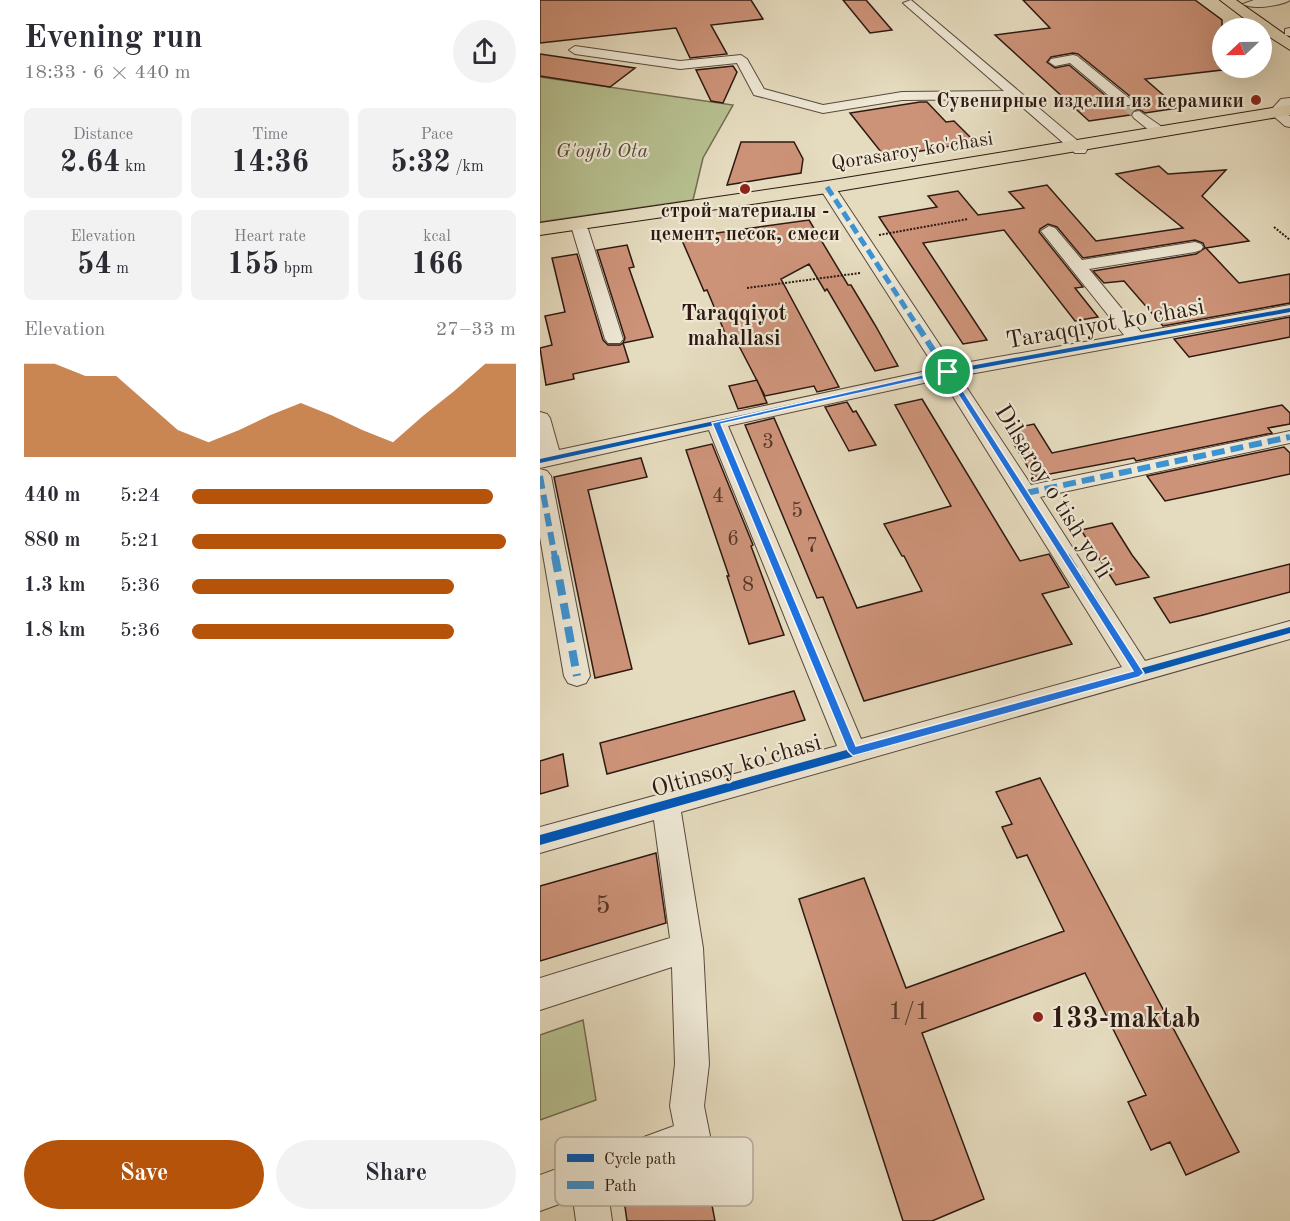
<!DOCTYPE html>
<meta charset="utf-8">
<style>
body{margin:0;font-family:"Old Standard TT",serif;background:#f2f2f3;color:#2b2b33;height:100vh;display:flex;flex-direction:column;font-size:22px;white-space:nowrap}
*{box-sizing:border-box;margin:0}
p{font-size:20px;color:#7c7c81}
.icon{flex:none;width:33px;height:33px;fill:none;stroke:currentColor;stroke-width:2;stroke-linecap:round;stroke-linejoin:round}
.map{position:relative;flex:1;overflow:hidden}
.drawer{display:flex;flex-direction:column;background:#fff;width:540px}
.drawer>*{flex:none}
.needle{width:39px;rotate:248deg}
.controls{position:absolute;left:672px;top:18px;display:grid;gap:12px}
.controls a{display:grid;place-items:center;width:60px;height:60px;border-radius:50%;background:#fff;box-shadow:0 6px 24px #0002;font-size:30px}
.pin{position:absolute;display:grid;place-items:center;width:51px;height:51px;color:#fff;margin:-26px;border:3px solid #fff;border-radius:50%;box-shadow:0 2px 6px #0007}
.round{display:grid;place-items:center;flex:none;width:63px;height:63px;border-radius:32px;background:#f2f2f3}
.overview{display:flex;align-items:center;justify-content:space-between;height:102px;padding:0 24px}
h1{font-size:33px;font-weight:700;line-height:45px}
.figures{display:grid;grid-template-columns:repeat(3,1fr);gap:9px;height:102px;padding:6px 24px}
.figures div{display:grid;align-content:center;border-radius:9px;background:#f2f2f3;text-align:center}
.figures b{font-size:30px;font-weight:700}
.figures small{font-size:16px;font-weight:400}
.figures p{font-size:16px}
.chart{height:168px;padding:12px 24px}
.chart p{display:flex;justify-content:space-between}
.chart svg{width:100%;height:108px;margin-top:6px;fill:#b45309;opacity:.7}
.button{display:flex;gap:12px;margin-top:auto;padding:12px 24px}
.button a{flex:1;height:69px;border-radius:36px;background:#b45309;color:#fff;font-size:24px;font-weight:700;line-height:69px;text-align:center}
.button a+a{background:#f2f2f3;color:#2b2b33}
ul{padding:0 24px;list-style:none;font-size:20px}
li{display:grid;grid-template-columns:96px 72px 1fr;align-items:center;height:45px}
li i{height:15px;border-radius:8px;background:#b45309}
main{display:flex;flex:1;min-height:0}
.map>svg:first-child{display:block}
.green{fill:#b7c090;stroke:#726c50;stroke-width:1.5}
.building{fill:#cd9379;stroke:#2d1911;stroke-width:1.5;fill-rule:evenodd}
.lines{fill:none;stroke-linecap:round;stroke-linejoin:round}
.minor-tunnel{stroke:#c0b49b;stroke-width:13;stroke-dasharray:13 6;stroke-linecap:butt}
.minor-casing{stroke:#5b4a3c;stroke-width:2}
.major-casing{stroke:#2d1911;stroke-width:2}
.path{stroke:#2d1911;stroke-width:2;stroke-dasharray:2 1.5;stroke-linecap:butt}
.minor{fill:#eee8d5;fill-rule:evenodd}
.major{fill:#e5dbbe;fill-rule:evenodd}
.quiet-far2{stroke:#3c93d3;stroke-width:5;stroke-dasharray:10 5;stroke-linecap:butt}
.quiet-far1{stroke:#3c93d3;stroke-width:6;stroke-dasharray:13 6;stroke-linecap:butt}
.quiet{stroke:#3c93d3;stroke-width:8;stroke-dasharray:16 8;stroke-linecap:butt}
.cycleway-casing{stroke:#eee8d5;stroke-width:4}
.cycleway{fill:#0057b8;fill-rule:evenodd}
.route{fill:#1a73e8;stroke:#fff;stroke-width:1.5;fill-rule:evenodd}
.poi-dot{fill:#8f2418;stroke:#eee8d5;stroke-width:2}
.labels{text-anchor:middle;stroke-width:4.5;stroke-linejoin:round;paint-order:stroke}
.far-poi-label{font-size:20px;font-weight:bold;fill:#2d1911;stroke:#eee8d5;text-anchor:end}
.far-park-label{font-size:20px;font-style:italic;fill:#564b37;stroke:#eee8d5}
.far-street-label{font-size:20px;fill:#2d1911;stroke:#eee8d5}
.number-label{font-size:21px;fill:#55382b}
.far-neighbourhood-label{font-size:22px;font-weight:bold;fill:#2d1911;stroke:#eee8d5}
.street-label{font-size:24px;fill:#2d1911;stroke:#eee8d5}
.near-number-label{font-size:26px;fill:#55382b}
.near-poi-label{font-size:28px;font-weight:bold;fill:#2d1911;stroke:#eee8d5;text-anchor:start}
.key{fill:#eee8d5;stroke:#b4aa9a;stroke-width:1.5}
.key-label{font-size:16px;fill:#2d1911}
</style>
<main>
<section class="drawer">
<div class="overview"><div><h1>Evening run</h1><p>18:33 · 6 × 440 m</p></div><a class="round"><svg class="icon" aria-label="share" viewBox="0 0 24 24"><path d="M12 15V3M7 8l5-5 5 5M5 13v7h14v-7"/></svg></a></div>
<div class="figures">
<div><p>Distance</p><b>2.64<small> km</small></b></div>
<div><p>Time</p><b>14:36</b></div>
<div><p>Pace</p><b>5:32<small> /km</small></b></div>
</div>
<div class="figures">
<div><p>Elevation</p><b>54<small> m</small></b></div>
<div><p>Heart rate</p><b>155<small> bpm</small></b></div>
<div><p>kcal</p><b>166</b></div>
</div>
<div class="chart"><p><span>Elevation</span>27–33 m</p>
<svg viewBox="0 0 160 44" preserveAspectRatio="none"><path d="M0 44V6L10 6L20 11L30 11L40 22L50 33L60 38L70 33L80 27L90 22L100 27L110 33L120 38L130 27L140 17L150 6L160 6V44z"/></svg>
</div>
<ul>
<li><b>440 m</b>5:24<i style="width:93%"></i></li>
<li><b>880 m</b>5:21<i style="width:97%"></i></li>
<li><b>1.3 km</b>5:36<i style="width:81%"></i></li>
<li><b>1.8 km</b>5:36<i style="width:81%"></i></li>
</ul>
<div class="button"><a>Save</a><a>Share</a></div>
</section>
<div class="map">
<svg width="750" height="1221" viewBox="0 0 750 1221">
<rect width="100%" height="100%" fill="#e5dbbe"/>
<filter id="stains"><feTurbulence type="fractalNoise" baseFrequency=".00333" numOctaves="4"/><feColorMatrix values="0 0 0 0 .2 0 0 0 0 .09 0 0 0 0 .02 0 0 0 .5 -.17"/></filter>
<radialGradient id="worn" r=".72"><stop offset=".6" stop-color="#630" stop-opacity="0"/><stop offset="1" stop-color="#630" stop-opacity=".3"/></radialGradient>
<path class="green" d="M0 77 193 105 163 158 153 200 0 222Z
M43 1020 56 1100 0 1120V1035Z"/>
<path class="building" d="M0 0H211L223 19 171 25 187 54 150 58 136 28 0 43Z
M303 0H326L352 30 330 33Z
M483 0H655L682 20V70L605 79 638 108 605 113 599 109 592 111 590 115 549 121 455 35 510 28ZM533 53 538 54 591 97 594 101 592 106 579 107 529 65 515 68 507 62 511 57Z
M0 54 95 68 70 87 0 76Z
M193 66 197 72 183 103 171 101 156 70Z
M380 102H387L406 122 414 121 435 142 345 157 310 113Z
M201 142H254L263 159 261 173 187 185Z
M619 166 628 174 686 170 662 196 709 241 666 248 699 283 750 274V303L623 326 584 281 564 283 553 271 656 254 665 248 663 243 655 240 543 258 517 227 508 224 500 229 499 232 543 287 535 288 558 317 535 321 464 230 383 243 447 340 423 344 339 217 397 207 388 196 418 191 438 215 484 208 469 192 507 185 556 241 643 228 576 174Z
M269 220 308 285H311L335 325 358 366 335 371 287 289 285 291 269 264 241 279 299 387 277 392 274 386 225 396 198 344 190 345 167 290 164 291 141 238Z
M87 245 94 267 89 268 113 337 83 343 85 338 57 250Z
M37 254 63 340 68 345H80L83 343 89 362 33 374 34 379 6 385 0 348 12 345 5 316 25 312 12 258Z
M750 317V337L649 357 634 339Z
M217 380 227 403 198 409 189 386Z
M382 399 480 561 509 554 529 587 502 594 532 644 324 701 283 597 277 598 205 425 234 418 317 608 382 591 364 556H362L344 524 411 506 355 405Z
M307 402 313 412 316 411 336 445 309 451 285 407Z
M742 405 750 413V424L728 428 732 433 596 461 594 458 494 477 465 430 494 424 512 453Z
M172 444 213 545 211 546 244 635 209 644 187 576H189L146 450Z
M744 447 750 453V474L667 492 625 501 607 476Z
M101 458 107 477 48 490 92 669 55 678 14 477Z
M572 523 592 555 609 577 576 585 541 530Z
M750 564V592L663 615 630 623 614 598Z
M254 691 265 720 67 774 60 743Z
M23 754 28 786 0 794V761Z
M500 778 699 1152 646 1175 630 1142 611 1150 588 1102 606 1095 545 973 382 1033 444 1199 392 1221H363L259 899 324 878 366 988 524 931 487 855 477 858 462 827 472 824 456 792Z
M116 853 126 923 0 961V886Z
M163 1158 175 1221H87L82 1186Z"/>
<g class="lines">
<path class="minor-tunnel" d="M585 102 599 115"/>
<defs>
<path id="minor" d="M371 0 545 147 547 150 545 153H535L473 99 362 100 283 113 214 95 197 63 140 69 35 54 29 50 35 46 140 61 201 55 207 59 224 89 283 105 362 92 464 91 363 3Z
M714 0H750C741 6 712 10 703 4Z
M750 28V36L745 35V29Z
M533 55 537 56 590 99 592 102 590 105H580L530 63 515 66 509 62 511 59Z
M750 98V106L744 112 750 116V127L745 126 729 112 741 99Z
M599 111 625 129 627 132 625 135H615L594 118 592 115 594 112Z
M287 182 295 187 413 365 584 335 501 231 509 226 515 228 542 260 655 242 661 244 663 247 661 250 655 252 549 269 601 332 750 305V315L419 376 491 485 750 431V443L500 497 605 661 750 621V639L141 812 163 948 169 1064 164 1106 170 1136 165 1148 67 1186 72 1221H36L33 1199 0 1211V1175L134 1126 130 1106 135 1064 132 967 0 1010V978L130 938 114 820 0 853V827L297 746 169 430 0 468V412L7 414 10 418 19 450 396 369 279 187ZM402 379 582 667 321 739 188 426Z
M40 224 48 229 83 339 80 343H68L65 339 32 229Z
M0 469 7 471 11 476 50 676 46 683 37 686 28 683 24 676 0 537Z"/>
<path id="major" d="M680 0H696L750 38V50L722 32V28H717Z
M750 105V115L287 193 0 235V223L287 181Z"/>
</defs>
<use href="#minor" class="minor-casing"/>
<use href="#major" class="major-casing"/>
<path class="path" d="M734 227 750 240
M339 235 428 219
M207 288 320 273"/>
<use href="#minor" class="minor"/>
<use href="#major" class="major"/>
<path class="quiet-far2" d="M287 187 378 327"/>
<path class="quiet-far1" d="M377 325 527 558
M176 422 233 558
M0 476 15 558
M486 493 750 437"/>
<path class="quiet" d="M15 556 37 676
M232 556 313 751
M526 556 599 673"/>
<defs>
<path id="cycleway" d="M750 308V312L408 374 0 463V459L408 370Z
M750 627V633L0 845V835Z"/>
</defs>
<use href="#cycleway" class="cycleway-casing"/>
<use href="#cycleway" class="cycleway"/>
</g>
<path class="route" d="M408 369 411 372 604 673 599 677 313 756 308 751 172 423ZM405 374 593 671 316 746 181 424Z"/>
<g class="poi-dot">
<circle cx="716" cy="100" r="6"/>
<circle cx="205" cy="189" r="6"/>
<circle cx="498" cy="1017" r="6"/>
</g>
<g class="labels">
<g class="far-poi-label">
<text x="704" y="107">Сувенирные изделия из керамики</text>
<text x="205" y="217" text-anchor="middle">строй материалы -<tspan x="205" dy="23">цемент, песок, смеси</tspan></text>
</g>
<g class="far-park-label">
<text x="62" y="157">G'oyib Ota</text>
</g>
<g class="far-street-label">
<text transform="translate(372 150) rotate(-9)" y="7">Qorasaroy ko'chasi</text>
</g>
<g class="number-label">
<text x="228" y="448">3</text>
<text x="178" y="502">4</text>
<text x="257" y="517">5</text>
<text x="193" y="545">6</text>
<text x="272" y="552">7</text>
<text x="208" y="591">8</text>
</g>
<g class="far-neighbourhood-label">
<text x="194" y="320">Taraqqiyot<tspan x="194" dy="25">mahallasi</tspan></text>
</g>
<g class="street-label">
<text transform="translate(565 323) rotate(-10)" y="8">Taraqqiyot ko'chasi</text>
<text transform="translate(514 491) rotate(58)" y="8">Dilsaroy o'tish yo'li</text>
<text transform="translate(196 765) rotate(-16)" y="8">Oltinsoy ko'chasi</text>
</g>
<g class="near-number-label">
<text x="63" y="913">5</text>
<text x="369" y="1019">1/1</text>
</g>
<g class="near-poi-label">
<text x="510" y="1027">133-maktab</text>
</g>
</g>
<rect x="15" y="1137" width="198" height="69" rx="9" class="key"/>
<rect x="27" y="1154" width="27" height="8" fill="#0057b8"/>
<rect x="27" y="1181" width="27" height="8" fill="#3c93d3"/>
<g class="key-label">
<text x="64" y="1164">Cycle path</text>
<text x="64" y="1191">Path</text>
</g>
<rect width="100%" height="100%" filter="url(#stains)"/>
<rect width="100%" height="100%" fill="url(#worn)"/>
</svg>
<div class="controls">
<a><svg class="needle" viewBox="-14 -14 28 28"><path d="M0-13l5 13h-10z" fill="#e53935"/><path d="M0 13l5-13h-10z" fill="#7c7c81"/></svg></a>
</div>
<div class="pin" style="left:408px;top:372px;background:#1e9e55"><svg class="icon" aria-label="arrive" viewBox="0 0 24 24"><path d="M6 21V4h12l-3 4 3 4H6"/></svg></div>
</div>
</main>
